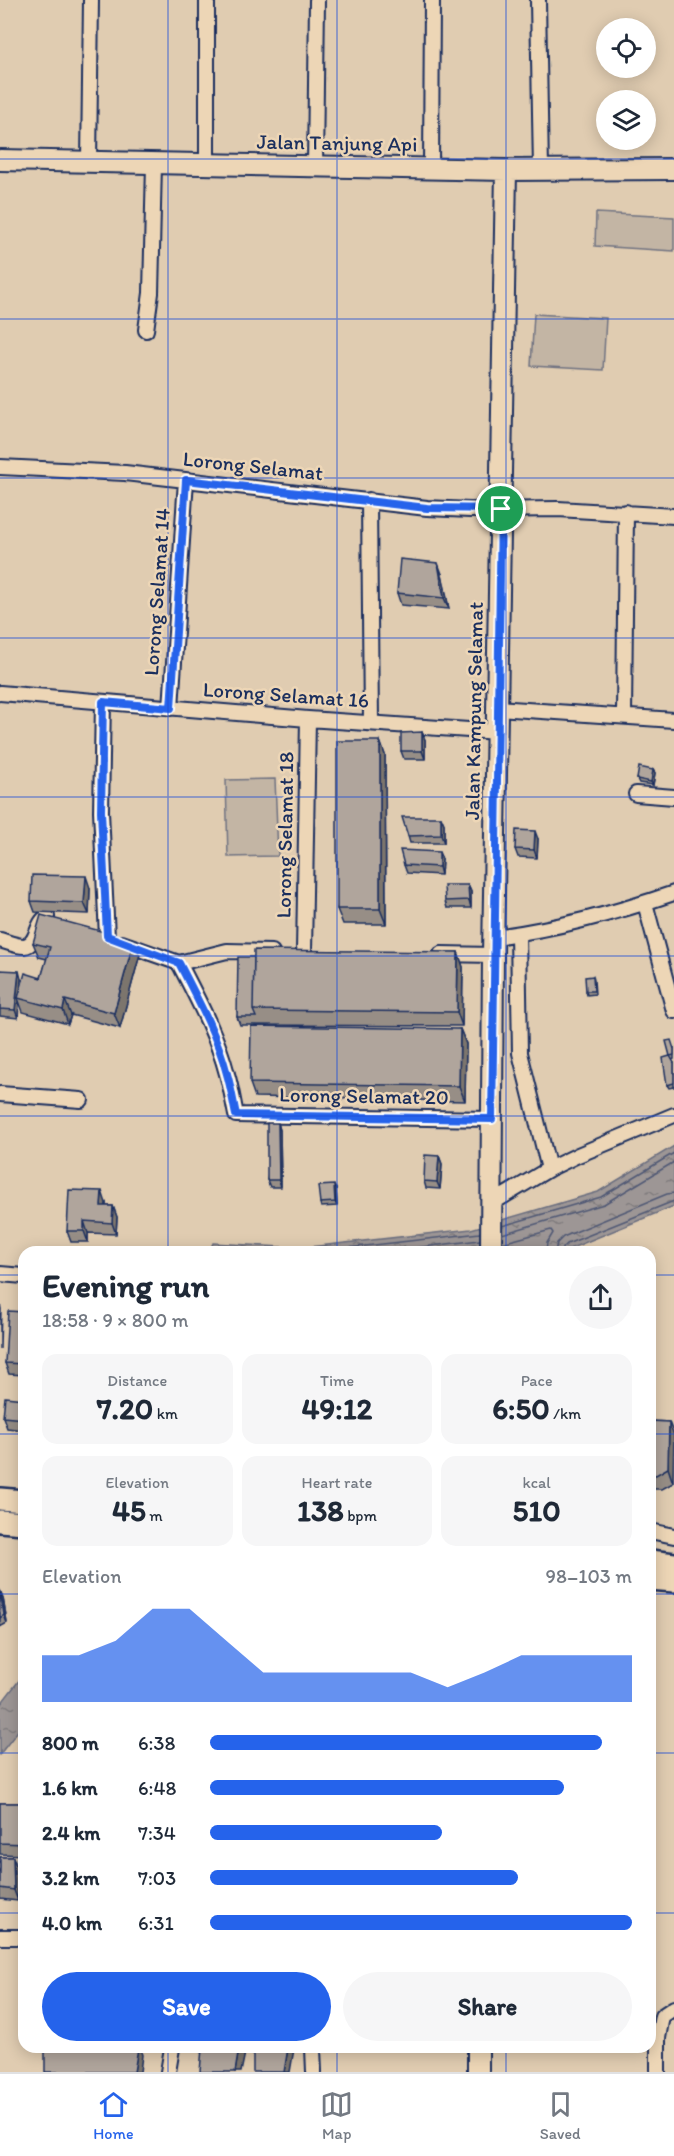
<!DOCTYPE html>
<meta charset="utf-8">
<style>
body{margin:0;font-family:Itim,sans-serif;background:#f6f6f7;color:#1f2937;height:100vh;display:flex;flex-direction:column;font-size:22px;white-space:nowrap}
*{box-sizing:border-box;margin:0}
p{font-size:20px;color:#747a83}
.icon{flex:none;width:33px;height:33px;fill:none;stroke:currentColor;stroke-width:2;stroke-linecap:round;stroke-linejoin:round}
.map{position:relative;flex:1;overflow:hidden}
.details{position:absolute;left:18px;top:1246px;width:638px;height:807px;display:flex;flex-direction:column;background:#fff;border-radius:18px;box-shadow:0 3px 15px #0003}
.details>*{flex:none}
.buttons{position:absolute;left:596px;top:18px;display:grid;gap:12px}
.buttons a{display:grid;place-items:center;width:60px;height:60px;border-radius:50%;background:#fff;box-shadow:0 3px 15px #0003;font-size:30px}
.pin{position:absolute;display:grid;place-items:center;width:51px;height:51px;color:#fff;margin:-26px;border:3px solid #fff;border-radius:50%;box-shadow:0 2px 6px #0007}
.round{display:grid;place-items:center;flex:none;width:63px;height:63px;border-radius:32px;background:#f6f6f7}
.head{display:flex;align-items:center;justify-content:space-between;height:102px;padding:0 24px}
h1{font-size:33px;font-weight:700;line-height:45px}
.figures{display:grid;grid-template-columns:repeat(3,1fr);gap:9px;height:102px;padding:6px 24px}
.figures div{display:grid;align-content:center;border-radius:15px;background:#f6f6f7;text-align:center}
.figures b{font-size:30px;font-weight:700}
.figures small{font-size:16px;font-weight:400}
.figures p{font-size:16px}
.chart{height:168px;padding:12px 24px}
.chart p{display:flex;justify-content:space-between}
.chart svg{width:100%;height:108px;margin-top:6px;fill:#2563eb;opacity:.7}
.action{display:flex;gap:12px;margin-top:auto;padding:12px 24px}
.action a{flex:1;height:69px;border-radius:36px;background:#2563eb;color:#fff;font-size:24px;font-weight:700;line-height:69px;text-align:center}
.action a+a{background:#f6f6f7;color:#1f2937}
ul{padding:0 24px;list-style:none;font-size:20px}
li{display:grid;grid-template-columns:96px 72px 1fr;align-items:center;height:45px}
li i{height:15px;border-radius:8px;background:#2563eb}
.dock{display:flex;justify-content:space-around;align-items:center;height:84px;border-top:2px solid #e0e1e3;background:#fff;font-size:16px;color:#747a83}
.dock a{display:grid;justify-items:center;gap:3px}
.dock .selected{color:#2563eb}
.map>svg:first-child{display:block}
.grass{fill:#c3b5a4;stroke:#6f7281;stroke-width:1.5}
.water{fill:url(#water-ripples);stroke:#696d7f;stroke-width:1.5}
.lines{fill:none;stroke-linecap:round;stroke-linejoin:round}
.shore{stroke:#4f5874;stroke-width:1.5}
.street-casing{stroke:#1b2f5e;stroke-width:18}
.secondary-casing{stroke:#1b2f5e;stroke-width:24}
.primary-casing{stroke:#1b2f5e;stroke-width:26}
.street{stroke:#edd6b6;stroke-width:14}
.secondary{stroke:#edd6b6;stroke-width:20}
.primary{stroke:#edd6b6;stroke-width:21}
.wall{fill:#978e86;stroke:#1b2f5e;stroke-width:1.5}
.shaded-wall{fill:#7b746d;stroke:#1b2f5e;stroke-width:1.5}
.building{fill:#b0a59c;stroke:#1b2f5e;stroke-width:1.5}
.route-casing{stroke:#fff;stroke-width:12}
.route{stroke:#2563eb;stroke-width:8}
.grid{fill:none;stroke:#1d4ed8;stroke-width:1.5;stroke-opacity:0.55}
.labels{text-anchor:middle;stroke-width:5;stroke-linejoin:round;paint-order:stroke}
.street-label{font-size:21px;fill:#1b2f5e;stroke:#edd6b6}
</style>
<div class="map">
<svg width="674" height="2072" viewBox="0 0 674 2072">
<defs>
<pattern id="water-ripples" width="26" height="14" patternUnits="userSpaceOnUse" patternTransform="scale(1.5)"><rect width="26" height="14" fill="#9d9695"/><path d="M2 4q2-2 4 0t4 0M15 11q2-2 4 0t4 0" fill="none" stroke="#7f7b7d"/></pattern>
</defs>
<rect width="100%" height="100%" fill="#e0ccb1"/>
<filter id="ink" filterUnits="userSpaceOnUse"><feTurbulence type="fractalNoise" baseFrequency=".0167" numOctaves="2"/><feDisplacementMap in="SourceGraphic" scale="12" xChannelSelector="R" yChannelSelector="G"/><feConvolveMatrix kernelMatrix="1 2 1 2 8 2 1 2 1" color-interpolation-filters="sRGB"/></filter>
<g filter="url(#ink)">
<path class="grass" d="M596 213 674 217V251L595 246Z
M534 314 606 318 603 370 531 366Z
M275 779 278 856 228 857 226 780Z"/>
<path class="water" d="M674 1146V1206L562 1252H209L213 1243 300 1248 471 1229 598 1192Z
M24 1674V1723L0 1754V1705Z"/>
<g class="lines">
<path class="shore" d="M502 1226 601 1197 674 1153
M502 1234 604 1204 674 1162
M502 1243 551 1230 553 1233 547 1243 546 1252
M312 1252 480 1233
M381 1252 480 1240
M555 1252 557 1243 563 1237 667 1194 674 1193
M563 1252V1248L567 1244 674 1201"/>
<defs>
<path id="street" d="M207 0V165
M538 0 541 170
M89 162 91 0
M315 168 317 0
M431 169 432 0
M146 330 151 293 154 164
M0 467 125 473 427 508 470 510 558 509 674 516
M369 500 371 723
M0 693 308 719 498 732
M103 702 101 811 107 937
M171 708 186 480
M498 708 674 720
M624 716 626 512
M636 794 674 797
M645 903 674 1011
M518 934 520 1053 549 1169
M494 937C555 929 616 913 674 893
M0 940C7 942 17 946 24 946 38 945 36 922 47 917
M122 943 179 963 227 951 272 952
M304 952 308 719
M441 954 493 955
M179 963C197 998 217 1035 227 1074 231 1087 233 1101 236 1115L492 1119
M0 1094 81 1100
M492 1203 549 1169 578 1155 674 1115
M0 1274 24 1276
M650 1531 674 1536
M0 1937H24
M313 2048 314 2072
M168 2072 172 2048
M658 2072V2038L662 2016 674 2008"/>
<path id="secondary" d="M0 160 506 170 674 169
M491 1252 493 955 506 170
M478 2072V2048"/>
<path id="primary" d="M0 1499 24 1501
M0 1521 24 1523
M650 1561 674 1564
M650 1579 674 1581"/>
</defs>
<use href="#street" class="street-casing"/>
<use href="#secondary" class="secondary-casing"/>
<use href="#primary" class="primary-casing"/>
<use href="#street" class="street"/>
<use href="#secondary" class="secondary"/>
<use href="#primary" class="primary"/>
</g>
<path class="wall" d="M442 574 449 609 401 605 397 593Z
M422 732 425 740V759H404L401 751Z
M380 741 385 755 386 924H343L337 909Z
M653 770 655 773 653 785 639 783 637 779Z
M441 817 444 824V843H410L408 836Z
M538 839 537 858 518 857 515 849Z
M442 859 441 875 407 873 404 865Z
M468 885 471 892V908H447L445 901Z
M90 888 89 914 35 912 31 901Z
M134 940 140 954 120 1028 71 1015 68 1024 23 1012 19 1001 18 1018 0 1016V970L21 979 20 989 41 978 47 959 39 957 33 943Z
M458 952 463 967 462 1026 240 1025 237 1017 254 957Z
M593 976 594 980 595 994 587 995 586 991Z
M460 1029 466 1044 465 1101 255 1097 250 1083Z
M674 1048V1059L672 1060 674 1063V1087L669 1088 667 1085 670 1056Z
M278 1123 280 1130 281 1187H270L267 1180Z
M439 1156 442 1164 440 1189 426 1188 424 1181Z
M336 1189 337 1206 321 1207 320 1203Z
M106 1203V1206H113L117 1217 116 1234 88 1233V1242H71L67 1231Z
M24 1312V1375L9 1374 5 1363Z
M24 1399V1430L7 1428 3 1417Z
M650 1421 669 1422 673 1483 662 1489H650Z
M0 1590 3 1598 7 1623 0 1627Z
M0 1803H24V1855L0 1854Z
M0 1857H13L17 1868 18 1901 0 1899Z
M24 1857V1886H23L20 1878Z"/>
<path class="shaded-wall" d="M438 563 442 574 449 609 444 598Z
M422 732 425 740V759L422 751Z
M380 741 385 755 386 924 380 909Z
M653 770 655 773 653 785 651 782Z
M441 817 444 824V843L441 835Z
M535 831 538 839 537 858 534 850Z
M439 852 442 859 441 875 439 867Z
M86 876 90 888 89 914 84 903Z
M468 885 471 892V908L469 900Z
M134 940 140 954 120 1028 114 1013Z
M458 952 463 967 462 1026 457 1012Z
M19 971 21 979 20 998H18L19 1001 18 1018 15 1010Z
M65 1000 71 1015 68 1024 63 1010Z
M460 1029 466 1044 465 1101 459 1086Z
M278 1123 280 1130 281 1187 279 1180Z
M439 1156 442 1164 440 1189 437 1182Z
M334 1185 336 1189 337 1206 335 1202Z
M102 1191 106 1203 105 1217 101 1206Z
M113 1206 117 1217 116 1234 112 1223Z
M84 1221 88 1233V1242L84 1231Z
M0 1304 1 1309 0 1349Z
M669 1422 674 1435 673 1483 668 1468Z
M0 1590 3 1598 7 1623 4 1615Z
M13 1857 17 1868 18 1901 14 1890Z
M138 2048H140L142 2055 140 2072H134Z
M239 2048H246L241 2072H235Z
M288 2048H293L294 2049 290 2072H284Z"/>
<path class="building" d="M400 559 438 563 444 598 397 593Z
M422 732V751H401V733Z
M337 741H380V909H337Z
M639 767 653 770 651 782 637 779Z
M402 817H441V835L408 836Z
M516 830 535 831 534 850 515 849Z
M400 850 439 852V867L404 865Z
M32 875 86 876 84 903 31 901Z
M444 885H468L469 900 445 901Z
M41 915 134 940 114 1013 65 1000 63 1010 18 998 25 973 41 978 50 947 33 943Z
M254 950 458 952 457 1012 253 1010Z
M238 957H254L253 1010 256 1017H237Z
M0 970 19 971 15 1010 0 1009Z
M593 976 594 991H586L585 977Z
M251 1026 460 1029 459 1086 250 1083Z
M671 1040 674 1049V1055L670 1056 666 1041Z
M670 1056 674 1063V1083L667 1085 663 1058Z
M267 1123H278L279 1180H267Z
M425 1155 439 1156 437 1182 424 1181Z
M334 1185 335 1202 320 1203 318 1186Z
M69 1190 102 1191 101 1206H113L112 1223 84 1221V1231H67Z
M8 1311 24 1312V1364L5 1363Z
M5 1397 24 1399V1419L3 1417Z
M650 1421 669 1422 668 1468 656 1475 650 1474Z
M0 1590 4 1615 0 1618Z
M0 1803H24V1844L0 1843Z
M0 1857H13L14 1890 0 1888Z
M24 1857V1879L20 1878 17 1858Z
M45 2048H138L134 2072H45Z
M202 2048H239L235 2072H200Z
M253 2048H288L284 2072H253Z"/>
</g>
<g class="lines" filter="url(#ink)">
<defs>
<path id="route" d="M186 480 427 508 501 509 492 1119 236 1115C233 1101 231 1087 227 1074 217 1035 197 998 179 963L107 936 101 811 103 702 171 708Z"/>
</defs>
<use href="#route" class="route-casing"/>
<use href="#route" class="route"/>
</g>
<path class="grid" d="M168 0V1252M337 0V1252M506 0V1252M0 159H674M0 319H674M0 478H674M0 638H674M0 797H674M0 956H674M0 1116H674M0 1275H24M650 1275H674M0 1434H24M650 1434H674M0 1594H24M650 1594H674M0 1753H24M650 1753H674M0 1913H24M650 1913H674M168 2048V2072M337 2048V2072M506 2048V2072"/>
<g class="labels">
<g class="street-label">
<text transform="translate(337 143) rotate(1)" y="7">Jalan Tanjung Api</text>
<text transform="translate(253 466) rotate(6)" y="7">Lorong Selamat</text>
<text transform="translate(157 592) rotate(-86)" y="7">Lorong Selamat 14</text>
<text transform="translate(286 695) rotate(4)" y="7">Lorong Selamat 16</text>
<text transform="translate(474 711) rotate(-89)" y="7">Jalan Kampung Selamat</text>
<text transform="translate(285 835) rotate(-89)" y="7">Lorong Selamat 18</text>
<text transform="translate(364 1096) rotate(1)" y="7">Lorong Selamat 20</text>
</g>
</g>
</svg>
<div class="buttons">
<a><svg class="icon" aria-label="locate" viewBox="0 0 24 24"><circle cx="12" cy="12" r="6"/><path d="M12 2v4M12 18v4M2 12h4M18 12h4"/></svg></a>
<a><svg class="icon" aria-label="layers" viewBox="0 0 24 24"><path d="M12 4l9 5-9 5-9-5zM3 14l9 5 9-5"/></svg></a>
</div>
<div class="pin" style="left:501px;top:509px;background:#1e9e55"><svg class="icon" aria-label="arrive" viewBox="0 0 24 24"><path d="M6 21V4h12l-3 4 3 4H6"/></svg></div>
<section class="details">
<div class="head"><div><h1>Evening run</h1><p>18:58 · 9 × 800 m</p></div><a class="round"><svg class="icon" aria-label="share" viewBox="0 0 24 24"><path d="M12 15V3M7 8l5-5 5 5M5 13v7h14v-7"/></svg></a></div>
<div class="figures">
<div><p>Distance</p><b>7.20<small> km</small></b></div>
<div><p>Time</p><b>49:12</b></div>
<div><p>Pace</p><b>6:50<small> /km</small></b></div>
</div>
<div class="figures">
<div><p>Elevation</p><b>45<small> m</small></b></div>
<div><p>Heart rate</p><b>138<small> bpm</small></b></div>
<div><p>kcal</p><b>510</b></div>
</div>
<div class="chart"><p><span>Elevation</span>98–103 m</p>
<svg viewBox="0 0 160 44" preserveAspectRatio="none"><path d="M0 44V25L10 25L20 19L30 6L40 6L50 19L60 32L70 32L80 32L90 32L100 32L110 38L120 32L130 25L140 25L150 25L160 25V44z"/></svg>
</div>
<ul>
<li><b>800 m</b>6:38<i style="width:93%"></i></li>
<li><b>1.6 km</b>6:48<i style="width:84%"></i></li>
<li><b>2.4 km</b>7:34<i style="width:55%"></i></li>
<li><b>3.2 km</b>7:03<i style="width:73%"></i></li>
<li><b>4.0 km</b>6:31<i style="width:100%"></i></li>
</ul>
<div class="action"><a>Save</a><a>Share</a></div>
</section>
</div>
<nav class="dock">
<a class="selected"><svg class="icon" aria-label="home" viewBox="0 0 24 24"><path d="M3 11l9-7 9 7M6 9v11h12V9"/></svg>Home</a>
<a><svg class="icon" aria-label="map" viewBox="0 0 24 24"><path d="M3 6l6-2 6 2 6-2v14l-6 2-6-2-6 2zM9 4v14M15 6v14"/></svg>Map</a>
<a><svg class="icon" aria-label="saved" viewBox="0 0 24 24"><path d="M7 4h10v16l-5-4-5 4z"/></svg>Saved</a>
</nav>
